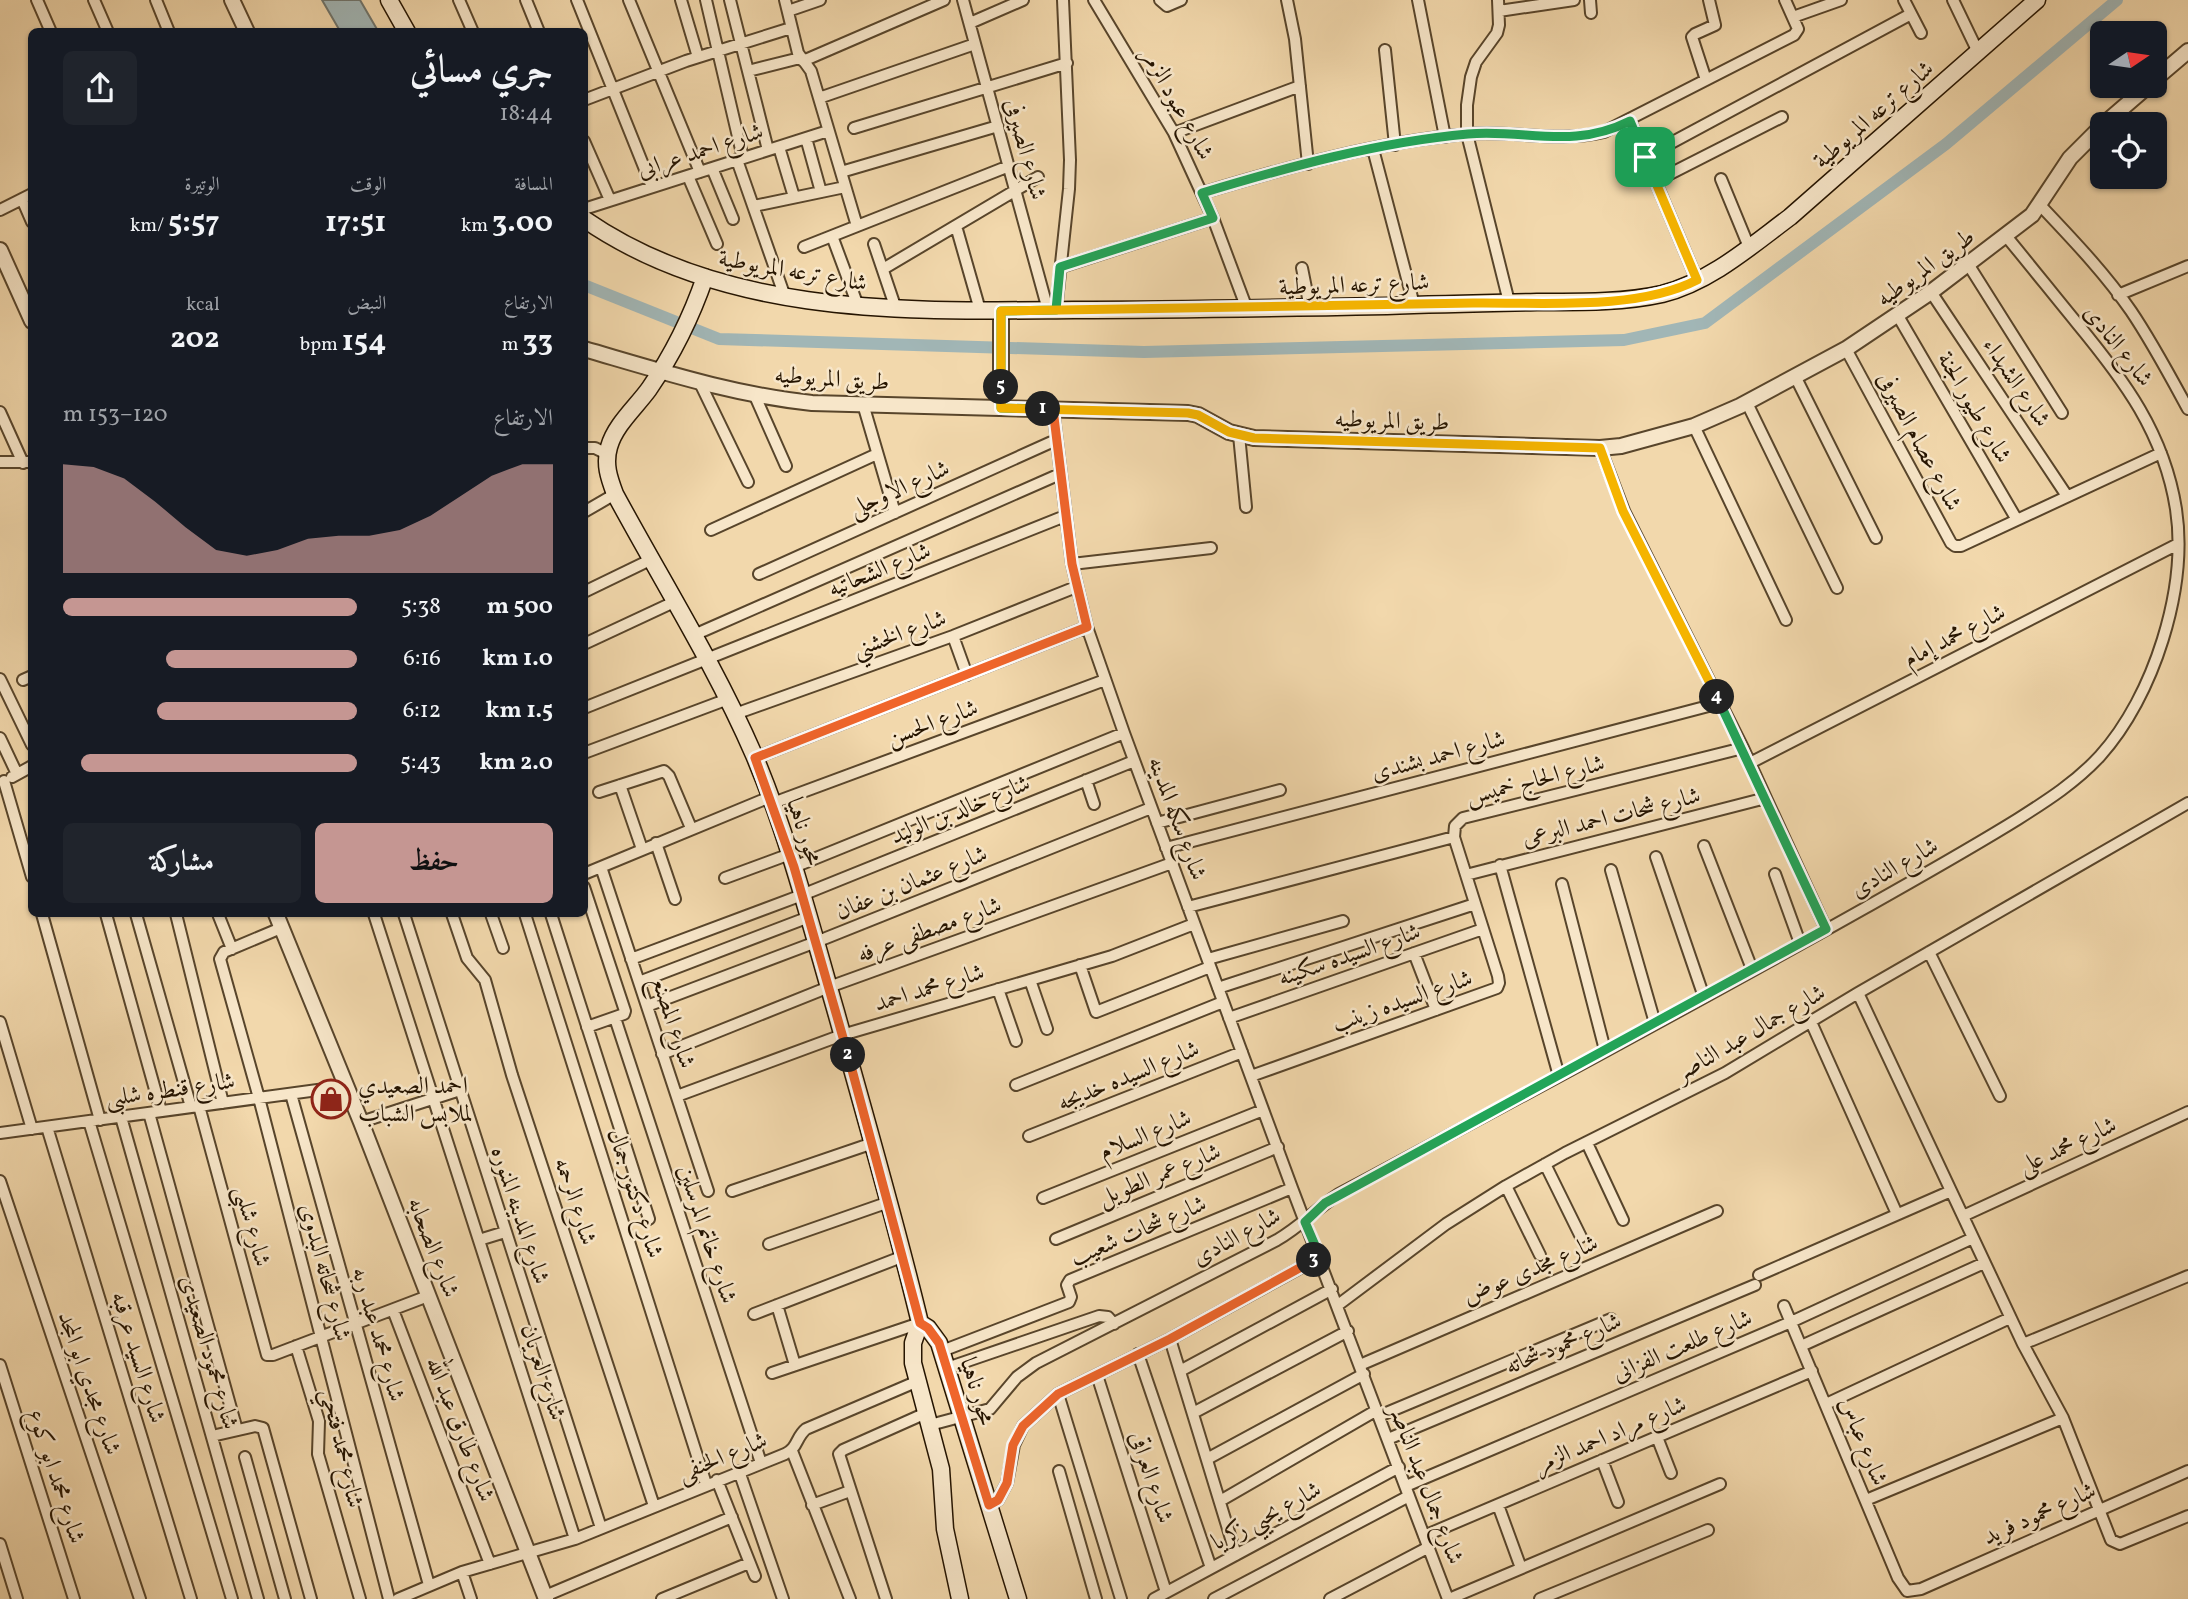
<!DOCTYPE html>
<html lang="ar">
<meta charset="utf-8">
<style>
body{margin:0;font-family:Vollkorn,Amiri,serif;background:#20242c;color:#f1f3f6;direction:rtl;height:100vh;display:flex;flex-direction:column;font-size:26px;white-space:nowrap}
*{box-sizing:border-box;margin:0}
p{font-size:23px;color:#9ea1a6}
.icon{flex:none;width:38px;height:38px;fill:none;stroke:currentColor;stroke-width:2;stroke-linecap:round;stroke-linejoin:round}
.map{position:relative;flex:1;overflow:hidden;direction:ltr}
.sheet{position:absolute;left:28px;top:28px;width:560px;height:889px;display:flex;flex-direction:column;background:#171b24;border-radius:10px;box-shadow:0 2px 5px #0004;direction:rtl}
.sheet>*{flex:none}
.needle{width:46px;rotate:77deg}
.buttons{position:absolute;left:2090px;top:21px;display:grid;gap:14px}
.buttons a{display:grid;place-items:center;width:77px;height:77px;border-radius:10px;background:#171b24;box-shadow:0 2px 5px #0004;font-size:35px}
.pin{position:absolute;display:grid;place-items:center;width:60px;height:60px;color:#fff;margin:-30px;border-radius:14px;box-shadow:0 4px 10px #0006}
.km{position:absolute;width:35px;height:35px;margin:-18px;border-radius:50%;background:#222;color:#fff;font-size:19px;line-height:35px;text-align:center}
.round{display:grid;place-items:center;flex:none;width:74px;height:74px;border-radius:10px;background:#20242c}
.overview{display:flex;align-items:center;justify-content:space-between;height:119px;padding:0 35px}
h1{font-size:38px;font-weight:700;line-height:52px}
.stats{display:grid;grid-template-columns:repeat(3,1fr);gap:10px;height:119px;padding:7px 35px}
.stats div{display:grid;align-content:center}
.stats b{font-size:30px;font-weight:700}
.stats small{font-size:19px;font-weight:400}
.stats p{font-size:19px}
.chart{height:196px;padding:14px 35px}
.chart p{display:flex;justify-content:space-between}
.chart svg{width:100%;height:126px;margin-top:7px;fill:#c59692;opacity:.7}
.button{display:flex;gap:14px;margin-top:auto;padding:14px 35px}
.button a{flex:1;height:80px;border-radius:10px;background:#c59692;color:#111;font-size:28px;font-weight:700;line-height:80px;text-align:center}
.button a+a{background:#20242c;color:#f1f3f6}
ul{padding:0 35px;list-style:none;font-size:23px}
li{display:grid;grid-template-columns:112px 84px 1fr;align-items:center;height:52px}
li i{height:18px;border-radius:9px;background:#c59692}
.map>svg:first-child{display:block}
.water{fill:#a1b6b6;stroke:#6f756d;stroke-width:2}
.lines{fill:none;stroke-linecap:round;stroke-linejoin:round}
.canal{stroke:#a1b6b6;stroke-width:12}
.minor-casing{stroke:#58452b;stroke-width:14}
.tertiary-casing{stroke:#58452b;stroke-width:18}
.secondary-casing{stroke:#251400;stroke-width:19}
.minor{stroke:#f7e6c9;stroke-width:10}
.tertiary{stroke:#f7e6c9;stroke-width:14}
.secondary{stroke:#f7e6c9;stroke-width:16}
.split-1-casing{stroke:#fff;stroke-width:14}
.split-2-casing{stroke:#fff;stroke-width:14}
.split-3-casing{stroke:#fff;stroke-width:14}
.split-4-casing{stroke:#fff;stroke-width:14}
.split-5-casing{stroke:#fff;stroke-width:14}
.split-6-casing{stroke:#fff;stroke-width:14}
.split-1{stroke:#22a559;stroke-width:9}
.split-2{stroke:#f0652b;stroke-width:9}
.split-3{stroke:#f0652b;stroke-width:9}
.split-4{stroke:#22a559;stroke-width:9}
.split-5{stroke:#f5b400;stroke-width:9}
.split-6{stroke:#f5b400;stroke-width:9}
.labels{text-anchor:middle;stroke-width:5;stroke-linejoin:round;paint-order:stroke}
.street-label{font-size:24px;fill:#251400;stroke:#f7e6c9}
.poi-label{font-size:24px;fill:#251400;stroke:#f7e6c9;text-anchor:start}
</style>
<div class="map">
<svg width="2188" height="1599" viewBox="0 0 2188 1599">
<rect width="100%" height="100%" fill="#f2d8ac"/>
<filter id="stains"><feTurbulence type="fractalNoise" baseFrequency=".00286" numOctaves="4"/><feColorMatrix values="0 0 0 0 .2 0 0 0 0 .09 0 0 0 0 .02 0 0 0 .5 -.17"/></filter>
<radialGradient id="worn" r=".72"><stop offset=".6" stop-color="#630" stop-opacity="0"/><stop offset="1" stop-color="#630" stop-opacity=".3"/></radialGradient>
<path class="water" d="M322 0H360L378 31H340Z"/>
<g class="lines">
<path class="canal" d="M584 285 719 339 1144 352 1624 340 1705 323 1946 144 2117 0"/>
<defs>
<path id="minor" d="M37 0 51 32
M94 0 108 32
M156 0 169 32
M459 0 473 32
M526 0 539 32
M577 0 652 187
M629 0 700 172
M681 0 698 57
M706 0 743 158
M730 0 768 150
M785 0 798 53 811 71 857 226
M963 0 1048 310
M1094 0 1174 133 1213 218 1247 309
M1160 0 1167 6 1181 0
M1287 0 1295 39 1308 164
M1418 0 1445 137
M1498 0 1499 25 1497 33 1476 62 1471 77 1467 105V134L1509 302
M1590 0 1591 13
M1904 0 1921 33
M1953 0 1978 52
M788 11 820 0
M1499 11 1574 0
M1793 17 1841 0
M970 23 1023 0
M1385 50 1395 145
M803 61 944 0
M748 71 800 58
M1706 80 1692 37 1695 34 1715 25 1709 0
M819 98 975 44
M584 100 686 61 791 28
M1630 121 1697 280
M854 128 1067 63
M1174 133 1300 86
M806 138 821 192
M584 141 610 200
M779 147 794 197
M1373 149 1414 305
M1645 157 1911 14
M737 160 785 297
M712 168 733 219
M841 172 998 126
M688 176 717 244
M1721 179 1749 247
M1656 181 1782 117
M1202 193C1288 167 1377 142 1467 134 1515 130 1556 143 1604 132L1794 35 1798 29 1785 0
M22 199 32 222
M2040 205C2072 239 2104 272 2131 311 2152 342 2170 376 2188 409
M754 206 845 187
M584 209 828 131
M0 210 32 194
M956 226 980 310
M832 236 858 306
M874 244 896 309
M804 247 1009 166
M1968 264 2062 413
M1061 267 1213 218
M1302 268 1310 308
M883 269 1038 177
M1931 292 2067 496
M2118 295 2188 266
M1056 310 1069 189 1070 160 1063 0
M1898 316 2017 520
M1846 349 1951 543 1955 546H1961L2161 453
M1795 376 1876 538
M700 383 748 482
M755 396 786 466
M1747 403 1837 588
M863 404 895 513
M1053 409 1072 564 1087 627 1124 733 1292 1188 1448 1599
M0 412 23 463
M1694 426 1786 620
M1239 435 1246 507
M584 448H595L607 454
M1600 448 1624 511 1743 748 1826 929
M0 462H32
M584 512 615 494
M711 530 877 454
M1072 564 1211 548
M759 574 1056 440
M584 592 650 560
M694 635 1060 474
M953 636 967 675
M584 644 674 602
M0 679 32 745
M23 680 32 676
M584 708 1065 516
M735 714 953 636 1076 587
M0 738 17 774
M584 753 728 699
M755 758 1087 627
M1750 763 2178 544
M12 777 32 766
M1086 780 1094 804
M4 781 32 877
M620 785 642 849
M599 792 664 771 669 776 691 828
M773 803 1105 680
M1157 823 1280 790
M656 843 675 899
M1704 846 1752 969
M1166 848 1720 703
M1656 857 1704 997
M1500 865 1559 1076
M601 867 708 1191
M794 867 1124 733
M1611 870 1655 1023
M584 874 770 797
M1775 874 1800 943
M1466 875 1766 798
M725 878 790 854
M1562 884 1605 1050
M584 887 625 1011 624 1014 587 1027
M1188 907 1454 837
M42 914 100 1120
M106 914 161 1111
M136 914 191 1107
M176 914 223 1103
M218 914 232 949
M374 914 575 1539
M404 914 601 1528
M452 914 467 958 485 980 512 1075 654 1506
M491 914 503 948
M525 914 706 1484
M551 914 649 1219
M281 928 224 952 220 959 259 1098 389 1599
M1929 952 2000 1096
M1414 953 1436 1010
M631 959 802 895 1134 761
M1208 959 1343 921
M1080 965 1096 1012 1210 967
M1030 980 1047 1029
M639 982 809 917
M1218 988 1475 904
M998 989 1016 1041
M1858 993 2023 1344 2063 1418 2111 1540 2120 1544 2188 1516
M647 1006 816 942 1151 808
M615 1018 761 1463
M1229 1018 1483 929
M0 1022 32 1129
M1811 1022 1897 1214
M662 1054 829 987 1172 863
M1251 1076 1497 988 1499 983 1498 976 1454 837 1455 826 1463 818 1743 748
M1016 1085 1223 1002
M291 1094 429 1585
M677 1096 842 1035 1112 956 1194 924
M199 1106 267 1355H273L428 1296
M149 1113 237 1430
M121 1117 258 1599
M89 1121 232 1599
M361 1122 460 1090
M47 1127 191 1599
M0 1133 347 1086
M1029 1136 1242 1052
M1587 1143 1623 1220
M1545 1164 1581 1237
M0 1181 140 1599
M1506 1186 1540 1255
M732 1191 873 1143
M1043 1198 1263 1110
M1963 1216 2188 1112
M1056 1239 1278 1147
M479 1240 505 1232
M769 1244 889 1202
M1759 1275 1951 1191
M777 1305 795 1365
M1338 1305 1446 1224 1506 1186 1565 1153 1725 1073 1858 993 2188 803
M1784 1306 1898 1578 1907 1591 1921 1589 2188 1471
M393 1310 490 1564
M754 1314 904 1256
M1170 1339 1236 1555
M2023 1344 2188 1276
M296 1346 319 1421 318 1454 360 1599
M1801 1346 1984 1263
M942 1351 1069 1302 1071 1297 1067 1285 1070 1280 1292 1188
M1138 1354 1211 1568
M0 1365 74 1599
M1360 1365 1717 1211
M947 1368 1099 1316 1108 1317 1114 1324
M1180 1371 1332 1289
M772 1373 920 1323
M1097 1375 1166 1592
M1058 1394 1121 1599
M1826 1404 2010 1318
M1193 1413 1348 1331
M1379 1416 1611 1319
M930 1425 990 1409 1017 1377 1036 1363 1277 1240C1300 1227 1317 1208 1339 1194 1515 1100 1691 1006 1865 908 1916 879 1968 850 2018 819 2048 800 2076 782 2100 756 2154 696 2188 588 2176 509 2164 433 2124 380 2076 322 2053 294 2030 265 2006 236
M212 1436 255 1426 263 1428 311 1599
M1657 1437 1671 1473
M1388 1439 1755 1285
M792 1451 850 1599
M245 1457 285 1599
M1207 1459 1364 1374
M1602 1460 1618 1502
M739 1471 783 1599
M1059 1471 1096 1599
M717 1480 755 1576
M1406 1486 1791 1322 1973 1238
M1866 1500 2063 1418
M1220 1501 1377 1410
M812 1505 850 1491
M989 1505 998 1500 1007 1483 1014 1445 1023 1426 1058 1394 1170 1339 1320 1257
M1498 1505 1521 1568
M1424 1536 1812 1371
M0 1544 17 1599
M462 1572 471 1599
M545 1596 732 1517
M398 1599 462 1572 575 1539 785 1454C798 1448 796 1437 806 1429L918 1381
M662 1599 749 1563
M886 1599 839 1454 843 1450 926 1413
M1154 1599 1399 1467
M1214 1599 1409 1496
M1330 1599 1429 1547
M1449 1599 1720 1484
M1540 1599 1708 1530"/>
<path id="tertiary" d="M232 0 247 32
M2154 80 2188 51
M2104 124 2148 86
M0 250 32 321
M584 349C660 371 734 395 812 403L1188 413 1198 415 1229 432 1254 438 1600 448 1621 446 1694 426 1740 406 1846 349 1931 292 2032 215 2070 158 2102 126
M1001 408V311
M276 914 361 1122 546 1599"/>
<path id="secondary" d="M389 0 407 32
M584 219C727 318 909 311 1074 310 1179 310 1283 308 1387 306 1437 304 1487 303 1537 302 1578 302 1622 303 1662 294 1710 282 1751 246 1790 217L2037 0
M705 277C691 318 673 354 649 389 636 407 615 425 609 447 604 464 609 478 615 494 662 581 715 665 754 755 789 838 811 926 836 1012 865 1116 895 1219 920 1323L913 1343V1363L941 1469 945 1529 960 1599
M920 1323 928 1328 939 1343 1018 1599"/>
</defs>
<use href="#minor" class="minor-casing"/>
<use href="#tertiary" class="tertiary-casing"/>
<use href="#secondary" class="secondary-casing"/>
<use href="#minor" class="minor"/>
<use href="#tertiary" class="tertiary"/>
<use href="#secondary" class="secondary"/>
</g>
<g class="lines">
<defs>
<path id="split-1" d="M1043 409 1001 408V311L1056 310 1060 267 1213 218 1202 193C1288 167 1378 142 1468 134 1527 129 1572 150 1630 121L1645 157"/>
<path id="split-2" d="M848 1055 794 867 755 758 1087 627 1072 564 1053 409H1043"/>
<path id="split-3" d="M848 1055 920 1323 928 1328 939 1343 989 1505 998 1500 1007 1483 1013 1445 1023 1426 1058 1394 1170 1339 1314 1260"/>
<path id="split-4" d="M1314 1260 1320 1257 1305 1222 1325 1203 1826 929 1717 697"/>
<path id="split-5" d="M1001 387V408L1188 413 1198 415 1229 432 1254 438 1600 448 1623 511 1717 697"/>
<path id="split-6" d="M1001 387V311C1158 309 1315 307 1473 303 1540 302 1637 311 1697 280L1645 157"/>
</defs>
<use href="#split-1" class="split-1-casing"/>
<use href="#split-2" class="split-2-casing"/>
<use href="#split-3" class="split-3-casing"/>
<use href="#split-4" class="split-4-casing"/>
<use href="#split-5" class="split-5-casing"/>
<use href="#split-6" class="split-6-casing"/>
<use href="#split-1" class="split-1"/>
<use href="#split-2" class="split-2"/>
<use href="#split-3" class="split-3"/>
<use href="#split-4" class="split-4"/>
<use href="#split-5" class="split-5"/>
<use href="#split-6" class="split-6"/>
</g>
<defs>
<symbol id="shop-ring" viewBox="-11 -11 22 22"><circle r="9.5" fill="#f7e6c9" stroke="#8f2418" stroke-width="1.5"/><path d="M-5-2.5h2.3a2.7 3.5 0 0 1 5.4 0H5L5.5 6h-11ZM-1.5-2.5h3a1.5 2.3 0 0 0-3 0Z" fill="#8f2418"/></symbol>
</defs>
<g fill-rule="evenodd">
<use href="#shop-ring" x="309" y="1077" width="44" height="44"/>
</g>
<g class="labels">
<g class="street-label">
<text transform="translate(1178 103) rotate(61)" y="8">شارع عبود الزمر</text>
<text transform="translate(1873 114) rotate(-41)" y="8">شارع ترعه المريوطية</text>
<text transform="translate(1026 149) rotate(75)" y="8">شارع الصيرفى</text>
<text transform="translate(700 150) rotate(-18)" y="8">شارع احمد عرابى</text>
<text transform="translate(1925 267) rotate(-36)" y="8">طريق المريوطيه</text>
<text transform="translate(793 270) rotate(10)" y="8">شارع ترعه المريوطية</text>
<text transform="translate(1354 284) rotate(-2)" y="8">شارع ترعه المريوطية</text>
<text transform="translate(2119 345) rotate(52)" y="8">شارع النادى</text>
<text transform="translate(832 378) rotate(4)" y="8">طريق المريوطيه</text>
<text transform="translate(2017 382) rotate(56)" y="8">شارع الشهداء</text>
<text transform="translate(1975 407) rotate(60)" y="8">شارع طيور الجنة</text>
<text transform="translate(1392 420) rotate(2)" y="8">طريق المريوطيه</text>
<text transform="translate(1920 441) rotate(62)" y="8">شارع عصام الصيرفى</text>
<text transform="translate(899 488) rotate(-24)" y="8">شارع الاوجلى</text>
<text transform="translate(879 569) rotate(-22)" y="8">شارع الشحاتيه</text>
<text transform="translate(899 633) rotate(-20)" y="8">شارع الخشني</text>
<text transform="translate(1954 635) rotate(-27)" y="8">شارع محمد إمام</text>
<text transform="translate(932 722) rotate(-20)" y="8">شارع الحسن</text>
<text transform="translate(1438 755) rotate(-15)" y="8">شارع احمد بشندى</text>
<text transform="translate(1535 779) rotate(-14)" y="8">شارع الحاج خميس</text>
<text transform="translate(960 809) rotate(-22)" y="8">شارع خالد بن الوليد</text>
<text transform="translate(1611 816) rotate(-14)" y="8">شارع شحات احمد البرعى</text>
<text transform="translate(1178 818) rotate(70)" y="8">شارع سكه المدينه</text>
<text transform="translate(805 831) rotate(72)" y="8">محور ناهيا</text>
<text transform="translate(1894 867) rotate(-30)" y="8">شارع النادى</text>
<text transform="translate(911 882) rotate(-22)" y="8">شارع عثمان بن عفان</text>
<text transform="translate(929 929) rotate(-20)" y="8">شارع مصطفى عرفه</text>
<text transform="translate(1349 954) rotate(-19)" y="8">شارع السيده سكينه</text>
<text transform="translate(929 987) rotate(-17)" y="8">شارع محمد احمد</text>
<text transform="translate(1402 1000) rotate(-19)" y="8">شارع السيده زينب</text>
<text transform="translate(674 1022) rotate(72)" y="8">شارع المصنع</text>
<text transform="translate(1750 1032) rotate(-30)" y="8">شارع جمال عبد الناصر</text>
<text transform="translate(1128 1075) rotate(-22)" y="8">شارع السيده خديجه</text>
<text transform="translate(170 1089) rotate(-8)" y="8">شارع قنطره شلبى</text>
<text transform="translate(1145 1134) rotate(-22)" y="8">شارع السلام</text>
<text transform="translate(2067 1145) rotate(-25)" y="8">شارع محمد على</text>
<text transform="translate(1159 1174) rotate(-22)" y="8">شارع عمر الطويل</text>
<text transform="translate(636 1193) rotate(72)" y="8">شارع دكتور جمال</text>
<text transform="translate(576 1201) rotate(72)" y="8">شارع الرحمه</text>
<text transform="translate(521 1215) rotate(72)" y="8">شارع المدينه المنوره</text>
<text transform="translate(253 1226) rotate(75)" y="8">شارع شلبى</text>
<text transform="translate(1138 1230) rotate(-23)" y="8">شارع شحات شعيب</text>
<text transform="translate(708 1234) rotate(72)" y="8">شارع خاتم المرسلين</text>
<text transform="translate(1236 1236) rotate(-28)" y="8">شارع النادى</text>
<text transform="translate(434 1247) rotate(69)" y="8">شارع الصحابه</text>
<text transform="translate(1530 1269) rotate(-23)" y="8">شارع مجدى عوض</text>
<text transform="translate(326 1272) rotate(75)" y="8">شارع شحاته البدوى</text>
<text transform="translate(379 1334) rotate(74)" y="8">شارع محمد عبد ربه</text>
<text transform="translate(1563 1343) rotate(-23)" y="8">شارع محمود شحاته</text>
<text transform="translate(1682 1345) rotate(-23)" y="8">شارع طلعت الفزانى</text>
<text transform="translate(210 1352) rotate(74)" y="8">شارع محمود الصعيدى</text>
<text transform="translate(139 1357) rotate(73)" y="8">شارع السيد عرقبه</text>
<text transform="translate(544 1372) rotate(72)" y="8">شارع العريان</text>
<text transform="translate(90 1383) rotate(71)" y="8">شارع مجدي ابو المجد</text>
<text transform="translate(978 1391) rotate(73)" y="8">محور ناهيا</text>
<text transform="translate(461 1429) rotate(69)" y="8">شارع طارق عبد الله</text>
<text transform="translate(1610 1434) rotate(-23)" y="8">شارع مراد احمد الزمر</text>
<text transform="translate(1864 1441) rotate(68)" y="8">شارع عباس</text>
<text transform="translate(343 1448) rotate(77)" y="8">شارع محمد فتحي</text>
<text transform="translate(722 1456) rotate(-22)" y="8">شارع الحنفى</text>
<text transform="translate(57 1476) rotate(72)" y="8">شارع محمد ابو كوع</text>
<text transform="translate(1152 1477) rotate(72)" y="8">شارع العراقى</text>
<text transform="translate(1427 1484) rotate(69)" y="8">شارع جمال عبد الناصر</text>
<text transform="translate(2039 1513) rotate(-24)" y="8">شارع محمود فريد</text>
<text transform="translate(1266 1515) rotate(-28)" y="8">شارع يحيي زكريا</text>
</g>
<g class="poi-label">
<text x="358" y="1093">احمد الصعيدي<tspan x="358" dy="28">لملابس الشباب</tspan></text>
</g>
</g>
<rect width="100%" height="100%" filter="url(#stains)"/>
<rect width="100%" height="100%" fill="url(#worn)"/>
</svg>
<div class="buttons">
<a><svg class="needle" viewBox="-14 -14 28 28"><path d="M0-13l5 13h-10z" fill="#e53935"/><path d="M0 13l5-13h-10z" fill="#9ea1a6"/></svg></a>
<a><svg class="icon" aria-label="locate" viewBox="0 0 24 24"><circle cx="12" cy="12" r="6"/><path d="M12 2v4M12 18v4M2 12h4M18 12h4"/></svg></a>
</div>
<div class="pin" style="left:1645px;top:157px;background:#1e9e55"><svg class="icon" aria-label="arrive" viewBox="0 0 24 24"><path d="M6 21V4h12l-3 4 3 4H6"/></svg></div>
<b class="km" style="left:1043px;top:409px">1</b>
<b class="km" style="left:848px;top:1055px">2</b>
<b class="km" style="left:1314px;top:1260px">3</b>
<b class="km" style="left:1717px;top:697px">4</b>
<b class="km" style="left:1001px;top:387px">5</b>
<section class="sheet">
<div class="overview"><div><h1>جري مسائي</h1><p>18:44</p></div><a class="round"><svg class="icon" aria-label="share" viewBox="0 0 24 24"><path d="M12 15V3M7 8l5-5 5 5M5 13v7h14v-7"/></svg></a></div>
<div class="stats">
<div><p>المسافة</p><b>3.00<small> km</small></b></div>
<div><p>الوقت</p><b>17:51</b></div>
<div><p>الوتيرة</p><b>5:57<small> /km</small></b></div>
</div>
<div class="stats">
<div><p>الارتفاع</p><b>33<small> m</small></b></div>
<div><p>النبض</p><b>154<small> bpm</small></b></div>
<div><p>kcal</p><b>202</b></div>
</div>
<div class="chart"><p><span>الارتفاع</span>120–153 m</p>
<svg viewBox="0 0 160 44" preserveAspectRatio="none"><path d="M0 44V6L10 7L20 11L30 19L40 28L50 36L60 38L70 36L80 32L90 31L100 31L110 29L120 24L130 17L140 10L150 6L160 6V44z"/></svg>
</div>
<ul>
<li><b>500 m</b>5:38<i style="width:100%"></i></li>
<li><b>1.0 km</b>6:16<i style="width:65%"></i></li>
<li><b>1.5 km</b>6:12<i style="width:68%"></i></li>
<li><b>2.0 km</b>5:43<i style="width:94%"></i></li>
</ul>
<div class="button"><a>حفظ</a><a>مشاركة</a></div>
</section>
</div>
